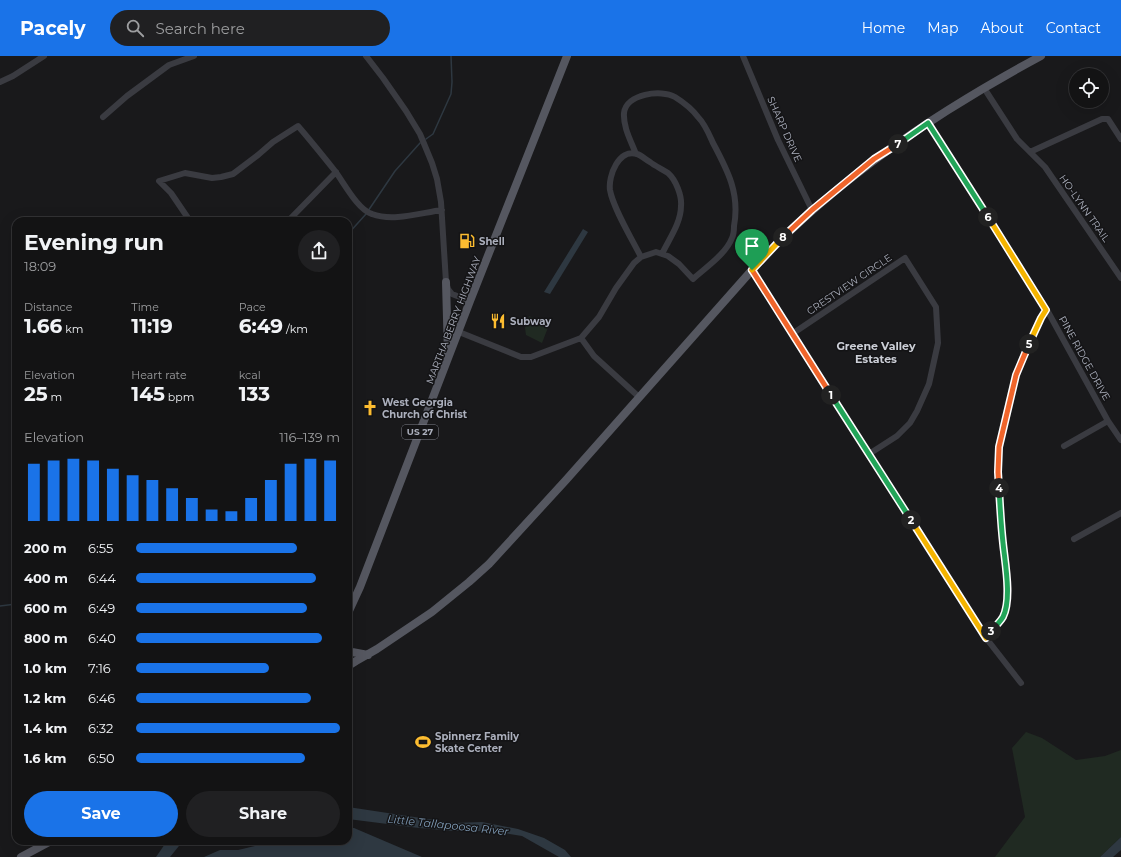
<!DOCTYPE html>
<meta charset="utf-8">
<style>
body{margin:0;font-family:Montserrat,sans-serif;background:#202022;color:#f1f3f6;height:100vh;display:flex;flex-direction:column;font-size:15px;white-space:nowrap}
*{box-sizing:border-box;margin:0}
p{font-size:13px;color:#9d9ea0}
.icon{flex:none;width:22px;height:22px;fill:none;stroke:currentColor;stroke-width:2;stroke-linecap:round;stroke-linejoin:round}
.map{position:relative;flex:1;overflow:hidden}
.sheet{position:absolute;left:12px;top:161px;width:340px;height:628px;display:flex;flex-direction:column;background:#131314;border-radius:12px;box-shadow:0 4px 16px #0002,0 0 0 1px #323234}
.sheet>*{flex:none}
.fabs{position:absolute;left:1069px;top:12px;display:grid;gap:8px}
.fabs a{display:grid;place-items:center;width:40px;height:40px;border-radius:50%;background:#131314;box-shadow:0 4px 16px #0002,0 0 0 1px #323234;font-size:20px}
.pin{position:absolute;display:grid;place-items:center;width:34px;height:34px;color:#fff;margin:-41px -17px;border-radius:50% 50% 50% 0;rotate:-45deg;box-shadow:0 0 4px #0007}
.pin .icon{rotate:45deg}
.km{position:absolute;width:20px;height:20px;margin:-10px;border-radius:50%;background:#222;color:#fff;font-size:11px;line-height:20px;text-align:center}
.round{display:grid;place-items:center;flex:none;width:42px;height:42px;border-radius:21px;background:#202022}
.headline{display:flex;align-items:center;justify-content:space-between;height:68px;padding:0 12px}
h1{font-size:22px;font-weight:700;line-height:30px}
.stats{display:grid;grid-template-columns:repeat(3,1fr);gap:6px;height:68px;padding:4px 12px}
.stats div{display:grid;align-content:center}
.stats b{font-size:20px;font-weight:700}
.stats small{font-size:11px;font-weight:400}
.stats p{font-size:11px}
.chart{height:112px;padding:8px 12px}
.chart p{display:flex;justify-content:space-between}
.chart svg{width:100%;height:72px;margin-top:4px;stroke:#1a73e8;stroke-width:6}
.action{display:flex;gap:8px;margin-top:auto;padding:8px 12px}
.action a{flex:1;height:46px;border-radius:24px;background:#1a73e8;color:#fff;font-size:16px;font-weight:700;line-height:46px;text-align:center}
.action a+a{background:#202022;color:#f1f3f6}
ul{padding:0 12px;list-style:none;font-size:13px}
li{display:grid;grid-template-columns:64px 48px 1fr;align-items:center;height:30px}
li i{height:10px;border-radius:5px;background:#1a73e8}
header{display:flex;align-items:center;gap:24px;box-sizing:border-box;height:56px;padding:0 20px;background:#1a73e8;color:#fff}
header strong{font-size:19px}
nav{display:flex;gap:22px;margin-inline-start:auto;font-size:14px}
.search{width:280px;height:36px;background:#202022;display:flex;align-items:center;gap:10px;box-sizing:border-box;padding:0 14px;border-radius:22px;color:#9d9ea0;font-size:15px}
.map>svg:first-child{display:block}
.green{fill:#202a22}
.water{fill:#2e3841}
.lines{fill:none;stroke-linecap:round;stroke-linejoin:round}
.stream{stroke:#2e3841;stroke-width:1.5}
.minor{stroke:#3a3b41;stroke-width:6}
.major{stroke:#555760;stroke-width:8}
.split-1-casing{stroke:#fff;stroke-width:8}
.split-2-casing{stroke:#fff;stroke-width:8}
.split-3-casing{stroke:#fff;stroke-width:8}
.split-4-casing{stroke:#fff;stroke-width:8}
.split-5-casing{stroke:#fff;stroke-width:8}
.split-6-casing{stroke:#fff;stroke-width:8}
.split-7-casing{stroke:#fff;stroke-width:8}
.split-8-casing{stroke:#fff;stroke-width:8}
.split-9-casing{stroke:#fff;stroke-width:8}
.split-1{stroke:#f0652b;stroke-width:5}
.split-2{stroke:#22a559;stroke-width:5}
.split-3{stroke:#f5b400;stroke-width:5}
.split-4{stroke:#22a559;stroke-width:5}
.split-5{stroke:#f0652b;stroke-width:5}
.split-6{stroke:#f5b400;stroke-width:5}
.split-7{stroke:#22a559;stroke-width:5}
.split-8{stroke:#f0652b;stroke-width:5}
.split-9{stroke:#f5b400;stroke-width:5}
.labels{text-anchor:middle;stroke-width:3;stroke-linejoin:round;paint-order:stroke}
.shield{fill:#141416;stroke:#7e808a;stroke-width:1}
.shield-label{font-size:9px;font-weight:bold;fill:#abafbc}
.street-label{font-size:10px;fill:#abafbc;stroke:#141416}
.poi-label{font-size:10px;font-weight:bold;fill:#abafbc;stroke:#141416;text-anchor:start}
.neighbourhood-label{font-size:11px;font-weight:bold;fill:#cccfd7;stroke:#141416}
.water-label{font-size:11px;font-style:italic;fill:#809db8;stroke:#141416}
</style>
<header>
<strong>Pacely</strong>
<div class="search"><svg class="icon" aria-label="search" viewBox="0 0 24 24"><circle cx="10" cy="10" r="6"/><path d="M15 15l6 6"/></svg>Search here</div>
<nav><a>Home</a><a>Map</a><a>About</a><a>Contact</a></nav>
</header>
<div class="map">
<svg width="1121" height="801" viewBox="0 0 1121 801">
<rect width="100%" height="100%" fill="#19191b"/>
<path class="green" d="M529 260 549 269 542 287 526 279 525 272Z
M1026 676 1042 682 1076 704 1105 700 1121 694V781L1100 801H995L1025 761 1012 692Z"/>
<path class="water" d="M583 173 588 176 550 238 544 236Z
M348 751 454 767 482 766 518 773 544 782 565 794 571 801H559L522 780 491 775H454L419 772 348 763Z
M348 772H354L422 801H204L220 794H238L277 785H348Z
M1121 781V794L1113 801H1100Z
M167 785H183L170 801H156Z"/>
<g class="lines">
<path class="stream" d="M426 83 433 78 451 38 452 26 451 0
M368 155 395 115 420 87
M348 178 366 158
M0 550 16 548"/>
<path class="minor" d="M366 0 383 22 406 55 420 78 432 107 437 123 441 146 446 226 448 233 452 238 470 245
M743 0 778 84 812 154
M0 26 13 20 44 0
M984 32 1017 83 1045 111 1121 222
M103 61 127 40 169 9 194 0
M928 67 1047 254 1108 365 1121 384
M1030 96 1102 63H1108L1121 83
M190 165 171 137 159 125 185 117 212 122 221 121 233 118 258 99 273 86 298 70C311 85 323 100 335 115 344 127 358 154 372 158 393 166 420 157 442 154
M288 165 336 116
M641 201C632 183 613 152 610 134 608 120 619 92 637 98 641 99 646 104 650 106 655 110 662 113 668 117 676 124 682 140 681 150 681 167 669 183 662 198
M752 214 986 582 1021 627
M459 276 521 301H531L581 282 599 261 616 232 634 207 641 201 656 196 668 200 679 208 693 223C705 212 726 198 732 182 734 178 734 174 734 170 740 138 728 115 713 87 709 78 705 68 698 61 692 53 683 46 675 41 661 33 626 38 624 57 623 71 631 85 636 98
M792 278 905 202 936 251 938 287 929 328 917 355 910 367 897 380 869 398
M581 282 594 300 639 341
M1064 390 1108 365
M1074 483 1121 457
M986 582 1003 561 1006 548V511L1003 487 997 416 999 391 1016 319 1041 262 1047 254"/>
<path class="major" d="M446 226 448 299
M348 557 360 531 470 245 567 0
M348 594 352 596 368 599
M348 610 356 605 377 593 432 556 469 526 489 508 566 424 752 214C833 125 935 57 1041 0
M21 801 51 785"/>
</g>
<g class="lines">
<defs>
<path id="split-1" d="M752 214 831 339"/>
<path id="split-2" d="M831 339 911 464"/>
<path id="split-3" d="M911 464 986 582 991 575"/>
<path id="split-4" d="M991 575C995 571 1000 566 1003 561 1012 543 1005 507 1003 487 1001 469 1000 450 999 432"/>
<path id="split-5" d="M999 432 998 416 999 391 1016 319 1029 288"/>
<path id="split-6" d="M988 161 1046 254 1041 262 1029 288"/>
<path id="split-7" d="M898 88 928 67 988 161"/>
<path id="split-8" d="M783 181 812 154 874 103 898 88"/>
<path id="split-9" d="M752 214 783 181"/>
</defs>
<use href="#split-1" class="split-1-casing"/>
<use href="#split-2" class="split-2-casing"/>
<use href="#split-3" class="split-3-casing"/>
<use href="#split-4" class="split-4-casing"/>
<use href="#split-5" class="split-5-casing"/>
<use href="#split-6" class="split-6-casing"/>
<use href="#split-7" class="split-7-casing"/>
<use href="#split-8" class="split-8-casing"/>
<use href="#split-9" class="split-9-casing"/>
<use href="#split-1" class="split-1"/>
<use href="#split-2" class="split-2"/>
<use href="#split-3" class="split-3"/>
<use href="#split-4" class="split-4"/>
<use href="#split-5" class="split-5"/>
<use href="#split-6" class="split-6"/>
<use href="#split-7" class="split-7"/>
<use href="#split-8" class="split-8"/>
<use href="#split-9" class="split-9"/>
</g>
<defs>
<symbol id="fuel-bare" viewBox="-9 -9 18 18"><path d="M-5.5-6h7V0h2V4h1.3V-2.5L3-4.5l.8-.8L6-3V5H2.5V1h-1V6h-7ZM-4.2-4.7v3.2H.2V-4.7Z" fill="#fcbc30" stroke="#141416" stroke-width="2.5" paint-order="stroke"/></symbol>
<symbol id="restaurant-bare" viewBox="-9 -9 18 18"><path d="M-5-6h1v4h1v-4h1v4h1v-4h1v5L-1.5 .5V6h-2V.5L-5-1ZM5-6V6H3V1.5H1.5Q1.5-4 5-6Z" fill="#fcbc30" stroke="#141416" stroke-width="2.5" paint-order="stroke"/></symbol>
<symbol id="church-bare" viewBox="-9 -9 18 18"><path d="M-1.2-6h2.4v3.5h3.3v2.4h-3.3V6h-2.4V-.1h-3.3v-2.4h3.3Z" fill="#fcbc30" stroke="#141416" stroke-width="2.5" paint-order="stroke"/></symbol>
<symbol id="stadium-bare" viewBox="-9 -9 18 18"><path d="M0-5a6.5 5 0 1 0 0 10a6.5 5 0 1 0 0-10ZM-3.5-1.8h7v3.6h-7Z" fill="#fcbc30" stroke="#141416" stroke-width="2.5" paint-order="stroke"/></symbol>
</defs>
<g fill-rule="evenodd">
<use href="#fuel-bare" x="456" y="174" width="22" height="22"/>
<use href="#restaurant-bare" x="487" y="254" width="22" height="22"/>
<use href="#church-bare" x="359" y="341" width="22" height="22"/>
<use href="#stadium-bare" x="412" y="675" width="22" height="22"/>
</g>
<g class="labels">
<rect class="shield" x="402" y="369" width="36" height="14" rx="3"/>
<g class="shield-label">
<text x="420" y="379">US 27</text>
</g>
<g class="street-label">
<text transform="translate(785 73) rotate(66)" y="4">SHARP DRIVE</text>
<text transform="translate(1085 152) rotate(55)" y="4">HO-LYNN TRAIL</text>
<text transform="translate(849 228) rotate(-34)" y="4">CRESTVIEW CIRCLE</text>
<text transform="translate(453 264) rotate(-69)" y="4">MARTHA BERRY HIGHWAY</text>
<text transform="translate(1085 302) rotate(61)" y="4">PINE RIDGE DRIVE</text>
</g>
<g class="poi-label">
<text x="479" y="189">Shell</text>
<text x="510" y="269">Subway</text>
<text x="382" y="350">West Georgia<tspan x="382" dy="12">Church of Christ</tspan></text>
<text x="435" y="684">Spinnerz Family<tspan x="435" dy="12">Skate Center</tspan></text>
</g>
<g class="neighbourhood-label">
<text x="876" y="294">Greene Valley<tspan x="876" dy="13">Estates</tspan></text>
</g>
<g class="water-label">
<text transform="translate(448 769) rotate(6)" y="4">Little Tallapoosa River</text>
</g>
</g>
</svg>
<div class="fabs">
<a><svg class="icon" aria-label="locate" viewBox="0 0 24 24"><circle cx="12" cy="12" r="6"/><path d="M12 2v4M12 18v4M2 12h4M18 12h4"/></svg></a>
</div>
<div class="pin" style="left:752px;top:214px;background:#1e9e55"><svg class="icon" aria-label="arrive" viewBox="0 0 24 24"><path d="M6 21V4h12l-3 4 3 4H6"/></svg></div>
<b class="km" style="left:831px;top:339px">1</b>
<b class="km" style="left:911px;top:464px">2</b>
<b class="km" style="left:991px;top:575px">3</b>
<b class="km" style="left:999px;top:432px">4</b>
<b class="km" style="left:1029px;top:288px">5</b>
<b class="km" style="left:988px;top:161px">6</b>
<b class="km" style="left:898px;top:88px">7</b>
<b class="km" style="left:783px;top:181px">8</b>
<section class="sheet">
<div class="headline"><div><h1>Evening run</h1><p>18:09</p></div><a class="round"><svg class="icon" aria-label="share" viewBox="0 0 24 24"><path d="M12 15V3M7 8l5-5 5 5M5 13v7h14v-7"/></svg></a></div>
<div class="stats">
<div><p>Distance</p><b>1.66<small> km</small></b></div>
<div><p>Time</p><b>11:19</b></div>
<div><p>Pace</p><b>6:49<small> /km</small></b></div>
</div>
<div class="stats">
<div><p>Elevation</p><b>25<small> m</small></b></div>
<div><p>Heart rate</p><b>145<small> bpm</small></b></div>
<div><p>kcal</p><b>133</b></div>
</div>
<div class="chart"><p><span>Elevation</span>116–139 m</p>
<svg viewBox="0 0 160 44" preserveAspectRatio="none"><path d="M5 44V9M15 44V7M25 44V6M35 44V7M45 44V12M55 44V16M65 44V19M75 44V24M85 44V30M95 44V37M105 44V38M115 44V30M125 44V19M135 44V9M145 44V6M155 44V7"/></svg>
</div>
<ul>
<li><b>200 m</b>6:55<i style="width:79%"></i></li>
<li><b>400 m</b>6:44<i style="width:88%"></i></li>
<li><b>600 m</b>6:49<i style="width:84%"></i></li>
<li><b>800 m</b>6:40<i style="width:91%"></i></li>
<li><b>1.0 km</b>7:16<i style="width:65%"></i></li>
<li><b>1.2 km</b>6:46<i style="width:86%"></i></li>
<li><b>1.4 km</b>6:32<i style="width:100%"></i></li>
<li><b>1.6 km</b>6:50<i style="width:83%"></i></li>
</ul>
<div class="action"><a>Save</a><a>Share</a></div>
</section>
</div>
